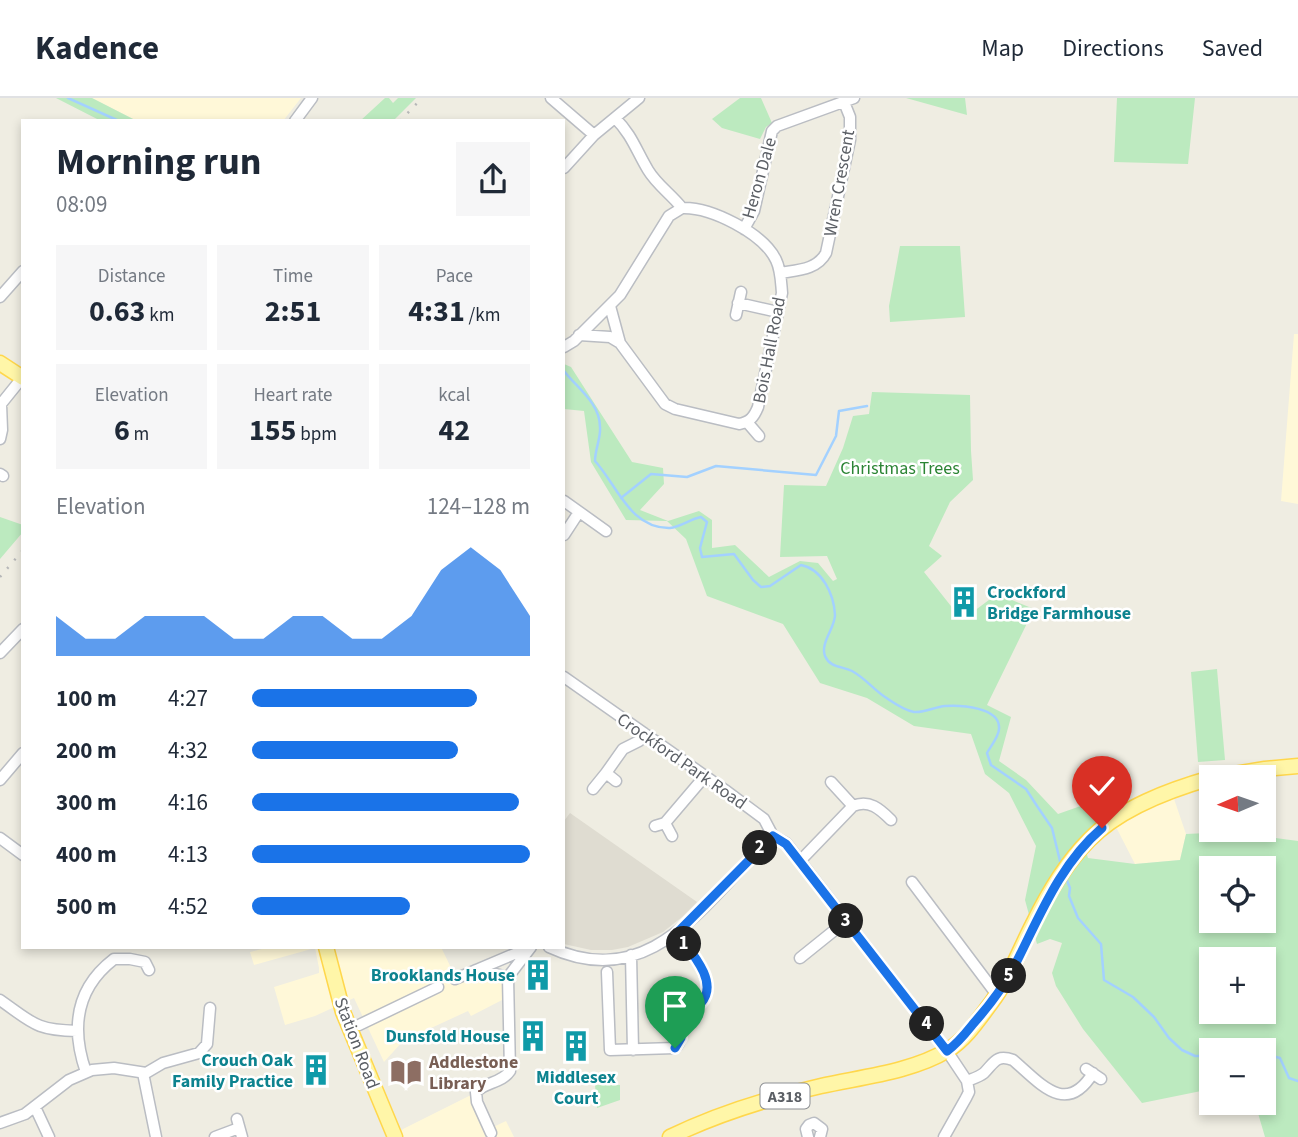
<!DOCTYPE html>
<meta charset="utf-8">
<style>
body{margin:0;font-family:"Source Sans 3",sans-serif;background:#f6f6f7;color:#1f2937;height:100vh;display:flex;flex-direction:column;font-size:26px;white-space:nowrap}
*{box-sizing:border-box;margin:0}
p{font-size:23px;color:#747a83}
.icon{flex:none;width:38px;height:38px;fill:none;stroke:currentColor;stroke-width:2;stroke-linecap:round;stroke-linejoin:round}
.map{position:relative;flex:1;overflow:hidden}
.panel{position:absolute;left:21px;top:21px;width:544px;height:830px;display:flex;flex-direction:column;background:#fff;border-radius:0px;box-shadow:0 4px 10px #0003}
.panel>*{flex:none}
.needle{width:46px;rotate:268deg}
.tools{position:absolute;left:1199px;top:667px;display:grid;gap:14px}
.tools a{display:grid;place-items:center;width:77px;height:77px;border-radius:0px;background:#fff;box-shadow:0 4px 10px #0003;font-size:35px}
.pin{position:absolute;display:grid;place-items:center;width:60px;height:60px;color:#fff;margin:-72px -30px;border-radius:50% 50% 50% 0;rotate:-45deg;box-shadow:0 0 7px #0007}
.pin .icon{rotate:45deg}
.km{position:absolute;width:35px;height:35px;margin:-18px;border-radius:50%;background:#222;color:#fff;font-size:19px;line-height:35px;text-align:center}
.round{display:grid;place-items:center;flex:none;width:74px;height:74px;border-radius:0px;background:#f6f6f7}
.summary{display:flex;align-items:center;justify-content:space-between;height:119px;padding:0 35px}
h1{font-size:38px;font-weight:700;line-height:52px}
.stats{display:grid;grid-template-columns:repeat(3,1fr);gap:10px;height:119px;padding:7px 35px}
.stats div{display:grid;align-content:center;border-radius:0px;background:#f6f6f7;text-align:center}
.stats b{font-size:30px;font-weight:700}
.stats small{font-size:19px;font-weight:400}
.stats p{font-size:19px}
.chart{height:196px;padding:14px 35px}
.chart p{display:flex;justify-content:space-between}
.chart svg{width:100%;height:126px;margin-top:7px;fill:#1a73e8;opacity:.7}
ul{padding:0 35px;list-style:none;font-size:23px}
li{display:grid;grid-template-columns:112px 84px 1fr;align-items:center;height:52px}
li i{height:18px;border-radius:9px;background:#1a73e8}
header{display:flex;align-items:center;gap:42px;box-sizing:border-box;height:98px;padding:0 35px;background:#fff;border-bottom:2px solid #e0e1e3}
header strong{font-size:33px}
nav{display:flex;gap:38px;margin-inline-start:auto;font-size:24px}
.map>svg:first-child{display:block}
.commercial{fill:#fff8d8}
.education{fill:#dfdcd1}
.green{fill:#bceabf;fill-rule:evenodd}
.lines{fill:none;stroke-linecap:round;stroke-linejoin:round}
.stream{stroke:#a3d1ff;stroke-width:2.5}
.minor-casing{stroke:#babdc3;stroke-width:13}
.major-casing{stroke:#ffd74c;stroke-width:17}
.minor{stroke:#fff;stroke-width:10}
.major{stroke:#fff6a8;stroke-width:14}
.rail{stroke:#b6b7b8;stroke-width:2.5;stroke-dasharray:2 9;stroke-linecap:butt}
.route-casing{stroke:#fff;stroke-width:14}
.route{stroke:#1a73e8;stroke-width:9}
.labels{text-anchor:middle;stroke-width:5;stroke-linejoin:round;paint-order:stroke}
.shield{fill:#fff;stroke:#8c8f93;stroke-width:2}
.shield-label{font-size:16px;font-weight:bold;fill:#5b5f65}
.street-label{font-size:18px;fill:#5b5f65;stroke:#fff}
.park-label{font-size:18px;fill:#2b8434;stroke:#fff}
.culture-label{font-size:18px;font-weight:bold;fill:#0d838f;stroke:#fff;text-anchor:end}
.education-label{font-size:18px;font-weight:bold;fill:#785e54;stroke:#fff;text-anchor:start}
</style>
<header>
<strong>Kadence</strong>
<nav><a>Map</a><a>Directions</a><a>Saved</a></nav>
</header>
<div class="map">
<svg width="1298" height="1039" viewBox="0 0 1298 1039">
<rect width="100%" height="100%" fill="#efede2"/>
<path class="commercial" d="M92 0H301L283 23H137Z
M1294 236H1298V406L1281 403Z
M1173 698 1186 736 1180 762 1135 766 1116 729Z
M270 849H441L454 876 467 870 472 879 504 882V901L471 918 468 913 403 943 384 964 354 900 315 918 285 927 274 889 319 875V870L315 850 254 867 250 854Z
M471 997 487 1032 506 1023 514 1039H396L403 1031Z"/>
<path class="education" d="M570 715 667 783 697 804 682 819 663 834 628 849 612 852H591L564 846V723Z"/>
<path class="green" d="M56 0H92L137 23H101Z
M385 0H389L393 5 398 0H416L393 23H360Z
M740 0H761L772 25 766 29 760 41 722 30 712 21Z
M906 0H965L967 17Z
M1117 0H1195L1188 66 1114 64Z
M900 148H960L965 219 890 224 889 208Z
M564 266 571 269 632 364 663 370 664 386 640 412 668 423 699 413 712 422V450L735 447 769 479 800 463 818 465 833 483 837 481 827 458 780 459 784 387 826 388 843 350 853 318 869 316 872 294 970 297 971 353 973 382 950 404 929 448 942 458 924 474 962 522 997 496 1034 511 987 607 1011 619 999 663 1026 682 1058 716 1126 692 1082 740 1088 760 1135 766 1180 762 1186 736 1230 734 1298 743V1039H1265L1255 1005 1264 1004V952H1211V991L1142 1005 1083 931 1056 888 1052 875 1062 845 1050 841 1037 846 1025 802 1036 748 1009 695 985 676 971 636 914 628 867 600 820 585 783 526 707 498 686 441 667 423 626 422 591 364 584 313 564 311ZM1211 770H1264V822H1211ZM1211 861H1264V914H1211Z
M0 419 23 427V434L0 461Z
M1217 571 1225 662 1198 664 1191 574Z
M595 987H620V1002L597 1010Z"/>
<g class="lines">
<path class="stream" d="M68 0 119 23
M564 273C577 290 600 305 600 329 601 340 595 351 595 363 617 387 630 431 670 430 681 429 690 421 701 419L707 424 700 450 702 459 734 456 753 482 761 489 770 488 801 467C822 471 834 496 835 517 835 530 820 545 825 558 830 570 842 568 852 573 865 580 873 591 885 599 894 605 903 612 914 614 925 615 934 609 945 608 960 607 1001 609 999 631 999 638 991 648 987 655L991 667 1026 691 1037 708 1052 730 1061 767
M621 400 651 376 687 379 716 368 816 377 836 338 839 313 867 308
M1066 780 1070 790 1069 798 1078 820 1101 846 1104 882 1133 899 1154 919 1169 940 1182 952 1195 958H1211
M1264 956 1280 960 1289 980 1298 983"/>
<defs>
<path id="minor" d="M551 0 594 37
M295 23 312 0
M564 70 594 37 639 0
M744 131 754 113 772 33 777 28 854 0
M780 175C797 172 817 172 826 155L850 42V19L844 4
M0 199 23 173
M738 205 778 214
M610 208 620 245
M736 217 741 194
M579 237 610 239 620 245 665 306 675 311 739 326C750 324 754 319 758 309L782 195C781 184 781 172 776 162 763 135 711 109 682 110
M564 249 574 243 620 197 669 118 682 110C671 96 657 87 648 72 636 52 632 37 615 20
M747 324 759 338
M0 341 2 332 1 306 22 280
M0 376 3 378
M564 403 606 433
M564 437 579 414
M0 555 23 531
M564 579 725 692 764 721 773 738 786 745 947 953 967 983 969 994 966 1000 944 1039
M0 682 23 655
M616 683 606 675 623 651 639 643 644 635
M831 684 853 708
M593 691 606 675
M665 725 705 678
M655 728 665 725 672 738
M0 740 23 757
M800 763 853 708C869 701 880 711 891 722
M912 784 997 897
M549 849C654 898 708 798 773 738
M631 857 633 952
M800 860 846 823
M476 872 500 877
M607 874 610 952 675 950C686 940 679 924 681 910L686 907 701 905C719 883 690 853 677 835
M455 881 519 854
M0 902C33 925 35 932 77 933
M359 927 438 889
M1086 971 1101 981
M86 974C71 931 75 891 114 861H130L145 864 149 872
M143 975 156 1039
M967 983C972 981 979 979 984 975 994 965 996 956 1013 962 1040 985 1066 1019 1093 975
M35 1009 49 1039
M237 1021 242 1039
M0 1025 25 1016 69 982 92 972 114 970 146 975 163 965 199 955 207 946 210 910
M491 1035 477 1004 476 994C485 984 502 985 510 973L508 879 531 849
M215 1039 239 1030
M808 1039 806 1031 809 1027 814 1025 822 1031 820 1039"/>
<path id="major" d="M0 265 23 280
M1216 679 1265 671 1298 668
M326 849 343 914 395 1039
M670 1039C717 1016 769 1000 821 988 861 979 912 974 948 952 965 942 979 921 991 905 1009 881 1019 853 1033 826 1047 797 1066 765 1089 742 1120 710 1169 692 1211 680"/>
</defs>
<use href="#minor" class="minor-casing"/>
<use href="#major" class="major-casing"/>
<use href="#minor" class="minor"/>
<use href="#major" class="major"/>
<path class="rail" d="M400 23 422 0
M0 479 23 452"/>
</g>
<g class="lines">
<defs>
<path id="route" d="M675 950 681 940V910L686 907 701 905C720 884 690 853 677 835L773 738 786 746 947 953C958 945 965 936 973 926 989 908 1003 890 1014 869 1039 820 1059 767 1102 730"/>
</defs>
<use href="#route" class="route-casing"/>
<use href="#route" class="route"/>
</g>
<defs>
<symbol id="building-bare" viewBox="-9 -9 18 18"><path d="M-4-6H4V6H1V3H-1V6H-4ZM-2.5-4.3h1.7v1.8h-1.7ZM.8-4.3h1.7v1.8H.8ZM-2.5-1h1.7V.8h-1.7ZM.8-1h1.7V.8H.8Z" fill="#0f9aa8" stroke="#fff" stroke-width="2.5" paint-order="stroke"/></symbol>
<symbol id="library-bare" viewBox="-9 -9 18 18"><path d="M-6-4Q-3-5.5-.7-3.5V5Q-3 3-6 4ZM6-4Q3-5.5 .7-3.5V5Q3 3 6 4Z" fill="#8d6e63" stroke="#fff" stroke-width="2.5" paint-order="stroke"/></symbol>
</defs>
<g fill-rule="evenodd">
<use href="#building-bare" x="942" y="482" width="44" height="44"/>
<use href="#building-bare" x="516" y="855" width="44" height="44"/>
<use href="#building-bare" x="511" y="916" width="44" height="44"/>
<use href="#building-bare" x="554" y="926" width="44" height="44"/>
<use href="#building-bare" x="294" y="950" width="44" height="44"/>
<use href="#library-bare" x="384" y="952" width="44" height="44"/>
</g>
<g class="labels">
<rect class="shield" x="760.5" y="985.5" width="49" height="25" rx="5"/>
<g class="shield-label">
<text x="785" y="1004">A318</text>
</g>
<g class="street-label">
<text transform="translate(759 80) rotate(-74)" y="6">Heron Dale</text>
<text transform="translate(839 85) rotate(-80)" y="6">Wren Crescent</text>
<text transform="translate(769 252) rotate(-79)" y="6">Bois Hall Road</text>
<text transform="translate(682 663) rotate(35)" y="6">Crockford Park Road</text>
<text transform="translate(357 945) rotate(69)" y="6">Station Road</text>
</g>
<g class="park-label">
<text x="900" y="376">Christmas Trees</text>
</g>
<g class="culture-label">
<text x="987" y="500" text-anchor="start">Crockford<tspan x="987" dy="21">Bridge Farmhouse</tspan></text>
<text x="515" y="883">Brooklands House</text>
<text x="510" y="944">Dunsfold House</text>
<text x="293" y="968">Crouch Oak<tspan x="293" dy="21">Family Practice</tspan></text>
<text x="576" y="985" text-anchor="middle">Middlesex<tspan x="576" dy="21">Court</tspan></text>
</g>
<g class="education-label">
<text x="429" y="970">Addlestone<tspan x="429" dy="21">Library</tspan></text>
</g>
</g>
</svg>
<div class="tools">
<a><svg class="needle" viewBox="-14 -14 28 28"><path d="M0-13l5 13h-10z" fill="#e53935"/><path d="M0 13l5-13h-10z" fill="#747a83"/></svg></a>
<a><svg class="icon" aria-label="locate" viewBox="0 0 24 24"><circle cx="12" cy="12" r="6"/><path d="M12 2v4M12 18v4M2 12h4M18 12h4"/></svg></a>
<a>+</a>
<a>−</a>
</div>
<div class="pin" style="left:675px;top:950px;background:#1e9e55"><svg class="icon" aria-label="arrive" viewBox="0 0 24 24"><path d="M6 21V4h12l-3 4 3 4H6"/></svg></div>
<div class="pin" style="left:1102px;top:730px;background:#d93025"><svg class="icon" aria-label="check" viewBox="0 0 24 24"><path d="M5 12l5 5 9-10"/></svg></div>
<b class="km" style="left:684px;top:846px">1</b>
<b class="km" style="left:760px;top:750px">2</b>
<b class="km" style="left:846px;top:823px">3</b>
<b class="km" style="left:927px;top:926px">4</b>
<b class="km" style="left:1009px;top:878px">5</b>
<section class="panel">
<div class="summary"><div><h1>Morning run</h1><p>08:09</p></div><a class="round"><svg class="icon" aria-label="share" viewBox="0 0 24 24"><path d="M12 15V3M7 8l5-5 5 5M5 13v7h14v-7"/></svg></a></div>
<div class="stats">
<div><p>Distance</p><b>0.63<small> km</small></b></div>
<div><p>Time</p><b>2:51</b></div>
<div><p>Pace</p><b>4:31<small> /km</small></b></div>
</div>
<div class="stats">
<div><p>Elevation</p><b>6<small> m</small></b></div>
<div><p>Heart rate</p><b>155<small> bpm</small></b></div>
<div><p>kcal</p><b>42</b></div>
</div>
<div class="chart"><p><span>Elevation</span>124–128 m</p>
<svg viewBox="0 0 160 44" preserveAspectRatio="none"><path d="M0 44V30L10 38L20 38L30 30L40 30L50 30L60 38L70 38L80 30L90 30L100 38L110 38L120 30L130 14L140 6L150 14L160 30V44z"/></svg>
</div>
<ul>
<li><b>100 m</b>4:27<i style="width:81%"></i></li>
<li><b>200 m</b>4:32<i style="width:74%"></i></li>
<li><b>300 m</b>4:16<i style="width:96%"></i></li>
<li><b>400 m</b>4:13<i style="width:100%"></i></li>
<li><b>500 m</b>4:52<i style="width:57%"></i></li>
</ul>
</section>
</div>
